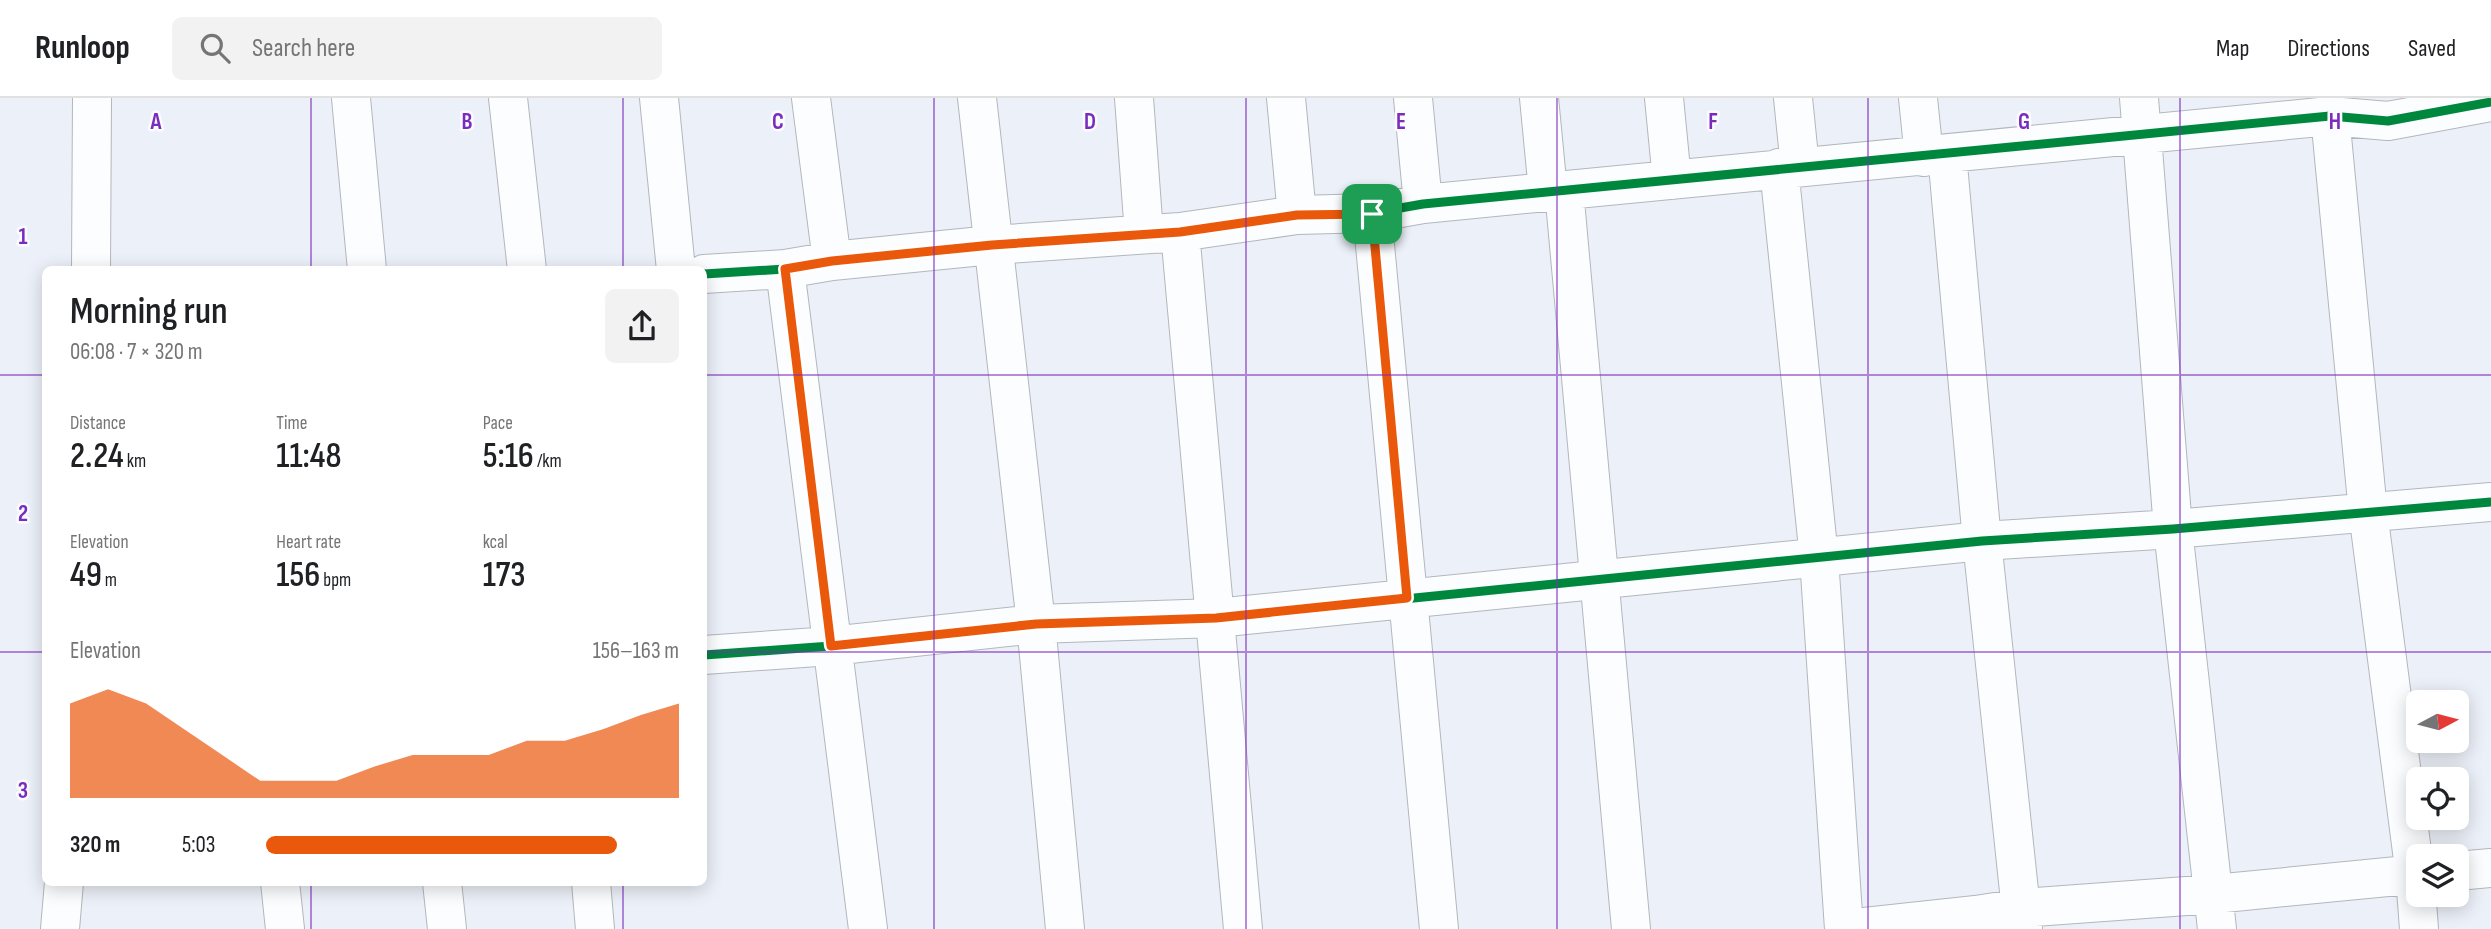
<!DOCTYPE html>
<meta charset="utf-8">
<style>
body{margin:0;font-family:"Sofia Sans Condensed",sans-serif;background:#f2f2f2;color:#202124;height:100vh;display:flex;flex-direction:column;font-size:26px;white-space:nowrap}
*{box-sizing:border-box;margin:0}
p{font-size:23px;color:#757577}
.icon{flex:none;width:38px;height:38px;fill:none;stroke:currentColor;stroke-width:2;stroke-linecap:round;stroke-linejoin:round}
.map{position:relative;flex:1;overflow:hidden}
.drawer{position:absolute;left:42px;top:168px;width:665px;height:620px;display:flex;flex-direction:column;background:#fff;border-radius:10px;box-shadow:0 4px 18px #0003}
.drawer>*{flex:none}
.needle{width:46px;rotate:83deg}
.fabs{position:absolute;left:2406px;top:592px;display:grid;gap:14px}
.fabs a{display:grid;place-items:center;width:63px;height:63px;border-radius:10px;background:#fff;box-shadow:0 4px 18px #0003;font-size:35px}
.pin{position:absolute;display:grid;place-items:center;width:60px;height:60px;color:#fff;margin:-30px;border-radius:14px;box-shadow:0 4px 10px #0006}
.round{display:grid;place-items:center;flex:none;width:74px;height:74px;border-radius:10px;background:#f2f2f2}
.head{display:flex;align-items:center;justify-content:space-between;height:119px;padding:0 28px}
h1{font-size:38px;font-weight:600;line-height:52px}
.figures{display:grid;grid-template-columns:repeat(3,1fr);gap:10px;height:119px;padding:7px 28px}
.figures div{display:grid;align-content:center}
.figures b{font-size:35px;font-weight:600}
.figures small{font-size:19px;font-weight:400}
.figures p{font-size:19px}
.chart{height:196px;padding:14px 28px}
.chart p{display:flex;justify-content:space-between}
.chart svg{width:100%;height:126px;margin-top:7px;fill:#ea580c;opacity:.7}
ul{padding:0 28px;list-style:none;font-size:23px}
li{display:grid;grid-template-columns:112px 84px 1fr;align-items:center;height:52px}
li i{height:18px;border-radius:9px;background:#ea580c}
header{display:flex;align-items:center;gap:42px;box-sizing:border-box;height:98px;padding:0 35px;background:#fff;border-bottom:2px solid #e0e0e0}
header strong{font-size:33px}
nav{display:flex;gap:38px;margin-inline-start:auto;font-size:24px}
.search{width:490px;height:63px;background:#f2f2f2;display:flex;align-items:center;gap:18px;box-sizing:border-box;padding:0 24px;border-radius:10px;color:#757577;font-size:26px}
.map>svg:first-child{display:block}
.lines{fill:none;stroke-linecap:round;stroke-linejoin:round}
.minor-casing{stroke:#b3b7bd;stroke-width:40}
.minor{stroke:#fcfdfe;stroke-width:38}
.cycleway-casing{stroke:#fafcff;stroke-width:13}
.cycleway{stroke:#00873e;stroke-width:9}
.route-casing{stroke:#fff;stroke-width:14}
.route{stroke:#ea580c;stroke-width:9}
.grid{fill:none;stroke:#7b2cbf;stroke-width:2;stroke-opacity:0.55}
.grid-label{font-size:23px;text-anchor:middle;font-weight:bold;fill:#7b2cbf;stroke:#fafcff;stroke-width:5;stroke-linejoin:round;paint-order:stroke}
</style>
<header>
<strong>Runloop</strong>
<div class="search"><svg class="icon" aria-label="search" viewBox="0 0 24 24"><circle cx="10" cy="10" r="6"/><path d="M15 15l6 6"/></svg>Search here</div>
<nav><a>Map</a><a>Directions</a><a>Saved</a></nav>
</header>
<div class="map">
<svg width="2491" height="831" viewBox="0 0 2491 831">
<rect width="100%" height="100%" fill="#ecf0f8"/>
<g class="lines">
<defs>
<path id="minor" d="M351 0 367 172
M508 0 527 172
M659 0 676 172
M811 0 832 163
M977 0 1036 526 1065 831
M1134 0 1144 136
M1286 0 1297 117
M1413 0 1423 106
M1539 0 1548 93
M1664 0 1672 82
M1793 0 1800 69
M1918 0 1924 59
M2139 0 2173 431 2217 831
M2330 18 2368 414 2415 777 2419 831
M1947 56 1982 443 2023 831
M1779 70 1819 460 1844 831
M1564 92 1631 831
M1372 115 1439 831
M1180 134 1243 831
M785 171 868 831
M91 172 92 0
M704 176 785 171 832 163 992 147 1180 134 1297 117 1372 115 1423 106 2330 18 2388 23 2491 4
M704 557 831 548 1036 526 1216 520 1982 443 2173 431 2491 404
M2457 773 2491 770
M280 784 285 831
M442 784 447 831
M591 784 595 831
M60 831 64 784
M1846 831 1976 817 2021 810 2214 796 2418 776"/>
</defs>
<use href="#minor" class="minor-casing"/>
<use href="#minor" class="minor"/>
<defs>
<path id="cycleway" d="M704 176 785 171 832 163 992 147 1180 134 1297 117 1372 115 1423 106 2330 18 2388 23 2491 4
M704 557 831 548 1036 526 1216 520 1982 443 2173 431 2491 404"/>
</defs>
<use href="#cycleway" class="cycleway-casing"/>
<use href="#cycleway" class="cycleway"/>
</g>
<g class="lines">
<defs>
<path id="route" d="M1372 116 1407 500 1216 520 1036 526 831 548 785 171 832 163 992 147 1180 134 1297 117Z"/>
</defs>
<use href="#route" class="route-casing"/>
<use href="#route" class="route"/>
</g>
<path class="grid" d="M311 0V172M623 0V172M934 0V831M1246 0V831M1557 0V831M1868 0V831M2180 0V831M0 277H46M704 277H2491M0 554H46M704 554H2491M311 784V831M623 784V831"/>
<g class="grid-label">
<text x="156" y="31">A</text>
<text x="467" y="31">B</text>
<text x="778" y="31">C</text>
<text x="1090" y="31">D</text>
<text x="1401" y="31">E</text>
<text x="1713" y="31">F</text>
<text x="2024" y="31">G</text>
<text x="2335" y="31">H</text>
<text x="23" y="146">1</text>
<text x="23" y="423">2</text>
<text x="23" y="700">3</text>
</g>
</svg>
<div class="fabs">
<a><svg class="needle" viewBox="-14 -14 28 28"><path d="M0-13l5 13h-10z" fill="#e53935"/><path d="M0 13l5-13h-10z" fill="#757577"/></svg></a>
<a><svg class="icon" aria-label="locate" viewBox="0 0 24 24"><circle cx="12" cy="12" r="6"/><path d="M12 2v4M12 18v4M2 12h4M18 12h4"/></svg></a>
<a><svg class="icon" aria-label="layers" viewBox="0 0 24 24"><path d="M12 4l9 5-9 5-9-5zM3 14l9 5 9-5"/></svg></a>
</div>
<div class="pin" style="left:1372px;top:116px;background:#1e9e55"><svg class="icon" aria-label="arrive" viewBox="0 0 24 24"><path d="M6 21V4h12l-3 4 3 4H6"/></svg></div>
<section class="drawer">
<div class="head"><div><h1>Morning run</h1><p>06:08 · 7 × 320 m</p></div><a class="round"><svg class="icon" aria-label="share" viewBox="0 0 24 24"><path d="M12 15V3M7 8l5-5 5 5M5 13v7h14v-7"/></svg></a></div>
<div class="figures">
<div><p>Distance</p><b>2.24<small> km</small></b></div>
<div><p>Time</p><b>11:48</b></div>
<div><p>Pace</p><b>5:16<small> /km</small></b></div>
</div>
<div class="figures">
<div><p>Elevation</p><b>49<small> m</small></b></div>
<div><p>Heart rate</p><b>156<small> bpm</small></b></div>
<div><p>kcal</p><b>173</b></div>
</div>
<div class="chart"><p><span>Elevation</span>156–163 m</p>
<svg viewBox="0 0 160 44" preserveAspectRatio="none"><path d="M0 44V11L10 6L20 11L30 20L40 29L50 38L60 38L70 38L80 33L90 29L100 29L110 29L120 24L130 24L140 20L150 15L160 11V44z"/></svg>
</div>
<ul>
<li><b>320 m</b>5:03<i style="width:85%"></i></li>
</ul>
</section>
</div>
